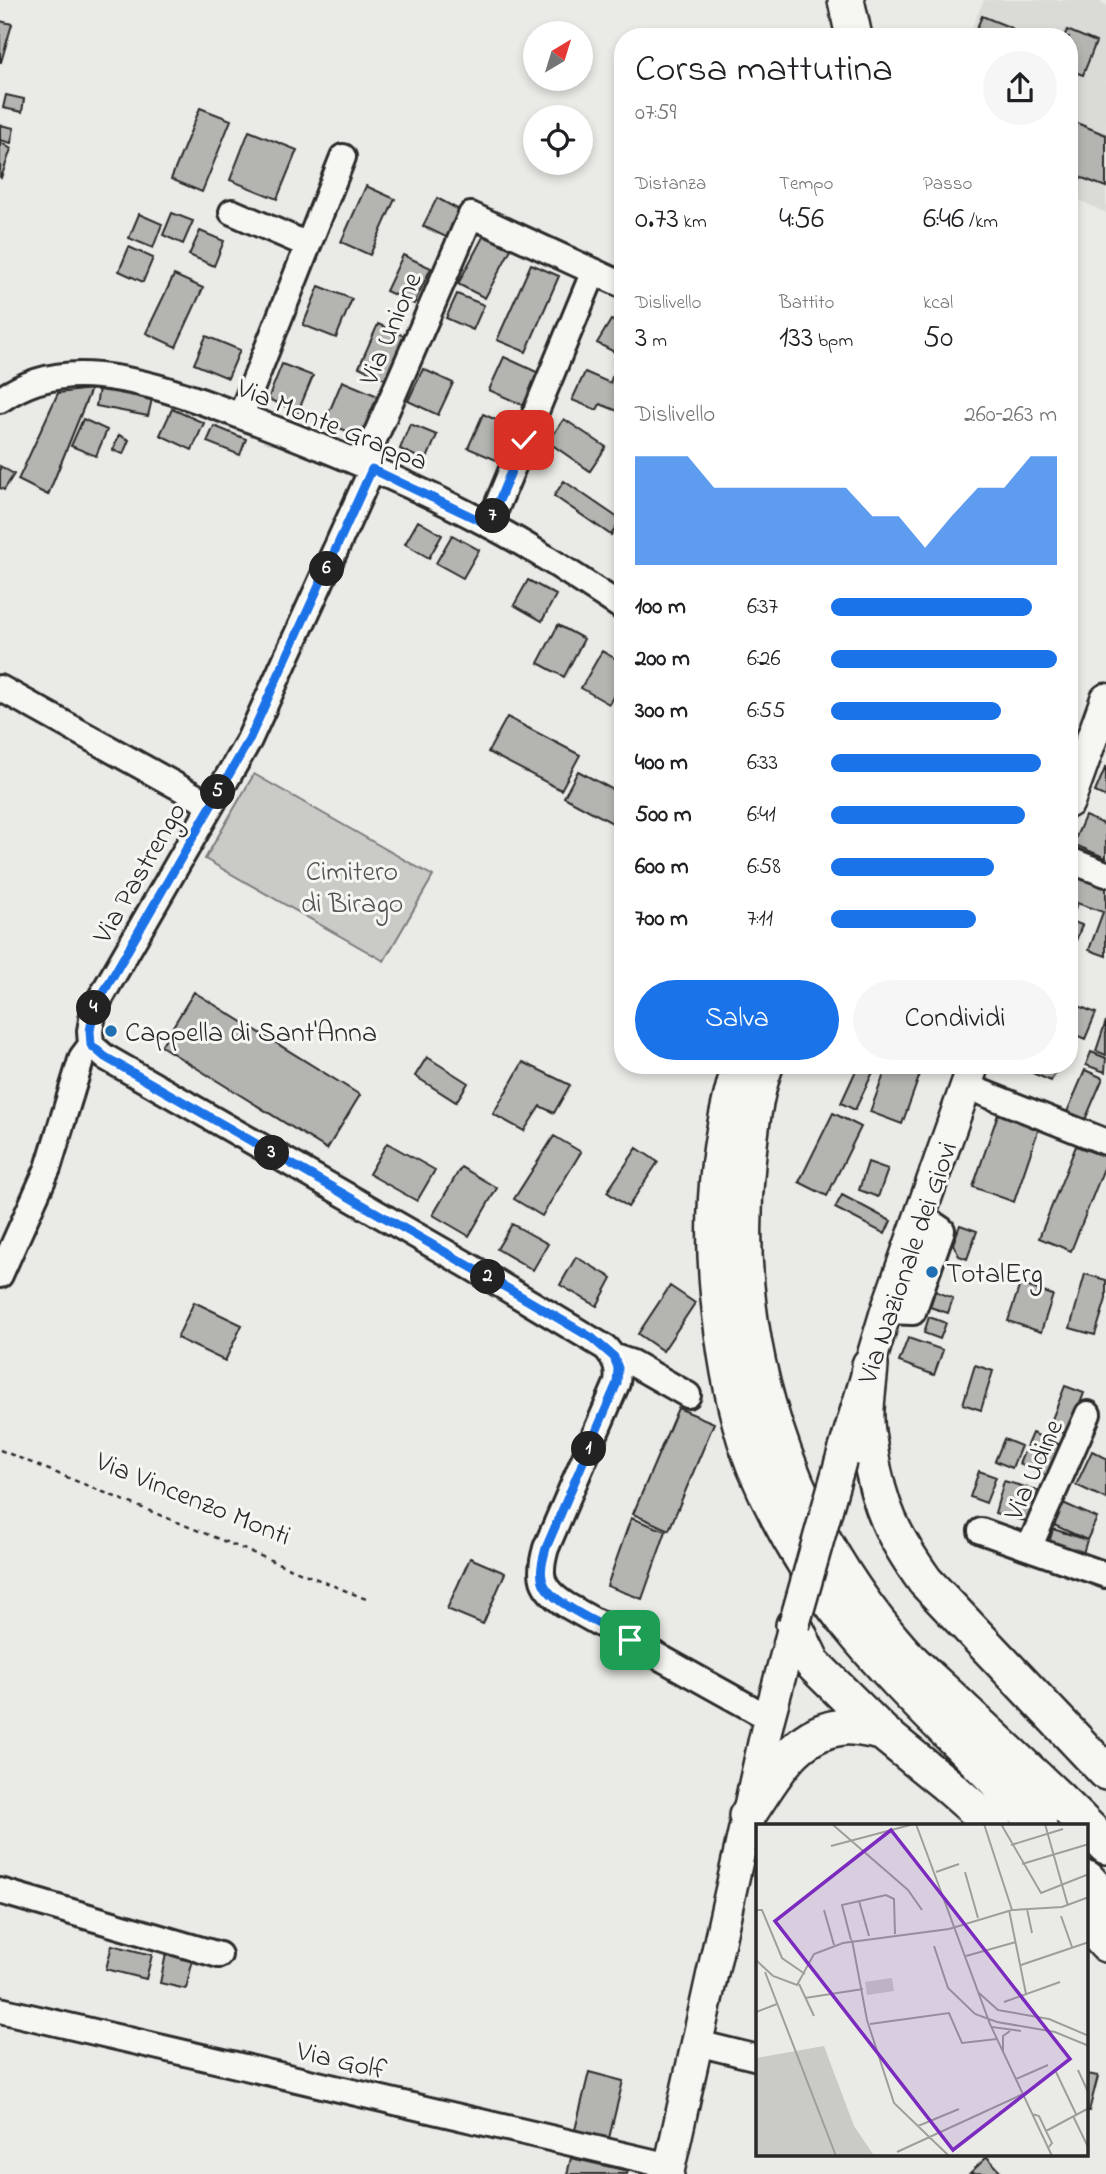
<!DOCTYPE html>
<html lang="it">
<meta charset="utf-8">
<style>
body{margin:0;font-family:"Indie Flower",sans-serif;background:#f6f6f6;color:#202124;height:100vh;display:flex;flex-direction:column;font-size:26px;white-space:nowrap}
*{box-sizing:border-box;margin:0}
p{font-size:23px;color:#757577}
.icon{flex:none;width:38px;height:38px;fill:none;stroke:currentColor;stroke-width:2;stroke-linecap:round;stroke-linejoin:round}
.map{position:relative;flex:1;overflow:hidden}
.details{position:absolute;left:614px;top:28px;width:464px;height:1046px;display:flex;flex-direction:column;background:#fff;border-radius:28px;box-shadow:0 4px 10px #0003}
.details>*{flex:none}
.needle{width:46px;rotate:38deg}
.tools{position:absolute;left:523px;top:21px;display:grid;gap:14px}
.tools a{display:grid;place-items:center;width:70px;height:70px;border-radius:50%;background:#fff;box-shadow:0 4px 10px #0003;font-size:35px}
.pin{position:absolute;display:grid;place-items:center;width:60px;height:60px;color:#fff;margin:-30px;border-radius:14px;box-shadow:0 4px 10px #0006}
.km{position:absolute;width:35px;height:35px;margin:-18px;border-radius:50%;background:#222;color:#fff;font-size:19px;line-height:35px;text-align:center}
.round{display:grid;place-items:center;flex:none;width:74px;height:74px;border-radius:37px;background:#f6f6f6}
.headline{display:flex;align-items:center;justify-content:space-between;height:119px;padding:0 21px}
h1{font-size:38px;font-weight:600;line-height:52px}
.stats{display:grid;grid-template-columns:repeat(3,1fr);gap:10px;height:119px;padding:7px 21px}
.stats div{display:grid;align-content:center}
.stats b{font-size:30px;font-weight:600}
.stats small{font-size:19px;font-weight:400}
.stats p{font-size:19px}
.chart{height:196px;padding:14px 21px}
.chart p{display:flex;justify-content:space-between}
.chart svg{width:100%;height:126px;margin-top:7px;fill:#1a73e8;opacity:.7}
.action{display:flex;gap:14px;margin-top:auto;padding:14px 21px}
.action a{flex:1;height:80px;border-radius:42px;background:#1a73e8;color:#fff;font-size:28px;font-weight:600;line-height:80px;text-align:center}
.action a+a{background:#f6f6f6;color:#202124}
ul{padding:0 21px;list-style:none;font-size:23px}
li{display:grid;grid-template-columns:112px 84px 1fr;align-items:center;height:52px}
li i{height:18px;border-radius:9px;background:#1a73e8}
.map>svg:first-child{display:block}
.built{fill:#dadad6}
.green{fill:#cacac7;stroke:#7a7a79;stroke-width:2}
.building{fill:#b4b4b1;stroke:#2b2b2b;stroke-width:2}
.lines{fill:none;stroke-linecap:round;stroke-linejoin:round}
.minor-casing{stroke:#2b2b2b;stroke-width:30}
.major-casing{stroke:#2b2b2b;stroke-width:35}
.highway-casing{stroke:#2b2b2b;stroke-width:40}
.path{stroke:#2b2b2b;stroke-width:2.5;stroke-dasharray:5 5;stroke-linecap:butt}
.minor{stroke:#f6f6f2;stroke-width:24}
.major{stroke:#f6f6f2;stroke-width:30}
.highway{stroke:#f6f6f2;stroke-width:35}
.major-bridge-casing{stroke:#2b2b2b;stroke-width:35;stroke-linecap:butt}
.major-bridge{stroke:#f6f6f2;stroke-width:30}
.route-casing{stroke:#fff;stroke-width:14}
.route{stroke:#1a73e8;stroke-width:9}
.poi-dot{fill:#1f6fb2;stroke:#f6f6f2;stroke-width:2.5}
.labels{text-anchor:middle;stroke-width:6;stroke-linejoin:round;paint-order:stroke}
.street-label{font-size:28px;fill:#2b2b2b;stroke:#f6f6f2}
.park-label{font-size:28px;fill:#535352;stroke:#f6f6f2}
.poi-label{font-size:28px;fill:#2b2b2b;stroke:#f6f6f2;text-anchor:start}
.inset-road{fill:none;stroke:#9e9e9b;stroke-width:2}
.view{fill:#7b2cbf;fill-opacity:0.15;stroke:#7b2cbf;stroke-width:3.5}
.inset-edge{fill:none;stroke:#2b2b2b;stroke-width:3.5}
</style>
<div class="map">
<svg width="1106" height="2174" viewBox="0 0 1106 2174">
<rect width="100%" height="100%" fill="#eaeae6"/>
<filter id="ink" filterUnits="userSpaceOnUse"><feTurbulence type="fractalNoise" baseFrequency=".0143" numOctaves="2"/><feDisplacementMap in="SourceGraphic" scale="14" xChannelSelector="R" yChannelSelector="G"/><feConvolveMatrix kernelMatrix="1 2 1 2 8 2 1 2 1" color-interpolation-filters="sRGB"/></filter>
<g filter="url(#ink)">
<path class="built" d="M984 0H1096L1106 5V213L1069 195V37H968Z"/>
<path class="green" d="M254 774 433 876 384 961 205 859Z"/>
<path class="building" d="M982 16 1012 28 1008 37H973Z
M0 21 12 24 1 62H0Z
M1067 30 1096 42 1083 75 1069 70V37H1064Z
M6 95 24 99 22 112 3 108Z
M200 108 231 120 202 192 171 179Z
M1072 121 1106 135V187L1069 173V127Z
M0 125 14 128 11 143 0 140Z
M249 131 297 150 277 199 230 180Z
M0 142 11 149 1 178 0 177Z
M366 186 395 199 370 255 341 242Z
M437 198 463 212 450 239 423 226Z
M172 213 193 221 183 244 163 235Z
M139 214 162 224 153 248 129 238Z
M200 231 224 241 214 266 189 255Z
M484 235 511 249 485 298 458 284Z
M129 247 153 258 143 282 119 271Z
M403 255 431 268 414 304 386 291Z
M531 264 559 276 526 352 497 340Z
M174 275 203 288 176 347 146 333Z
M319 286 352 299 336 338 303 325Z
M457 294 484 305 473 330 446 318Z
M611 320 623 325 622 356 597 343Z
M378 324 406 337 387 380 359 367Z
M206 336 240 350 228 378 194 364Z
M504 357 539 373 525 406 489 390Z
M282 364 313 376 298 412 268 399Z
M423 369 453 383 438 415 408 401Z
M585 372 610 383 612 377 623 381V413L600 404 597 410 572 400Z
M342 381 378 396 361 437 325 422Z
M99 388 152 399 148 416 96 406Z
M91 389 48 495 18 480 58 393Z
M172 409 204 423 192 450 160 435Z
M483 414 516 429 501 462 468 448Z
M83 419 107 430 96 456 71 446Z
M564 419 606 447 590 471 548 442Z
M410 424 437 435 426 461 400 449Z
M214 426 246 439 240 455 207 442Z
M119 435 129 440 123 454 113 450Z
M0 466 14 474 4 490 0 488Z
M564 481 621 520 611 535 554 496Z
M418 521 442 535 429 558 405 544Z
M452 535 479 550 463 578 436 563Z
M528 580 556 595 542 621 514 605Z
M558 625 584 639 564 677 538 663Z
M602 651 623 663V680L609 704 581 688Z
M507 717 580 755 561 790 488 752Z
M1106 766V797L1095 792Z
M578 771 623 795V813L616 825 564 797Z
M1085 816 1106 825V858L1073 844Z
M1069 866 1106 880V956L1089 950 1103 912 1077 903 1071 921 1082 925 1074 946 1069 944Z
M194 992 360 1095 327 1149 161 1046Z
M1069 1002 1096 1013 1085 1039 1069 1032Z
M1106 1021V1055L1096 1051Z
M1091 1052 1106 1058 1105 1072 1086 1065Z
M427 1057 468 1083 456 1102 415 1076Z
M523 1062 570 1085 554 1113 540 1106 524 1131 493 1114Z
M858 1066H876L855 1110 841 1103Z
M887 1066H923L902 1124 870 1112Z
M1016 1066H1058L1051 1081Z
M1085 1070 1103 1078 1082 1127 1064 1119Z
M833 1113 861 1127 827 1196 799 1182Z
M998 1114 1039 1128 1014 1202 973 1187Z
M554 1136 581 1152 542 1216 514 1199Z
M387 1143 435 1170 417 1201 369 1174Z
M1076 1146 1106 1157V1163L1071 1251 1039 1238Z
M637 1148 658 1162 628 1207 607 1192Z
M868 1162 888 1169 878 1197 859 1190Z
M461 1167 497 1188 469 1236 433 1215Z
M842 1195 891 1221 885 1234 835 1208Z
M512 1224 548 1244 533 1270 497 1249Z
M960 1225 977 1231 967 1259 959 1256 953 1244Z
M576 1257 612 1278 597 1306 560 1285Z
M1085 1274 1106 1280V1299L1095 1335 1070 1328Z
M1020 1284 1053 1295 1041 1332 1008 1321Z
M670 1286 695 1303 663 1351 638 1334Z
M935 1291 953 1298 948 1313 930 1307Z
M194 1302 242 1325 225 1361 177 1338Z
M929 1317 946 1323 940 1339 924 1333Z
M908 1338 943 1350 934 1375 899 1362Z
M975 1365 993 1371 981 1410 963 1404Z
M1065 1386 1084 1393 1068 1435 1049 1427Z
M678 1408 714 1423 669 1530 633 1514Z
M1032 1433 1063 1446 1050 1477 1019 1464Z
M1004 1439 1021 1446 1012 1468 995 1461Z
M1092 1451 1106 1458V1499L1076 1485Z
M979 1471 996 1477 986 1503 970 1497Z
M1004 1481 1039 1491 1030 1522 995 1513Z
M1063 1503 1097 1518 1087 1540 1054 1525Z
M631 1518 666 1531 642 1599 607 1586Z
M1053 1529 1087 1540 1081 1560 1047 1550Z
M470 1558 505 1573 483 1624 447 1609Z
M112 1945 152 1955 146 1979 106 1969Z
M166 1954 193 1959 186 1989 160 1983Z
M589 2072 623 2081 609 2138 575 2130Z
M1087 2074 1098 2076 1089 2111H1087Z
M987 2157 1003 2174 970 2173Z
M571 2158 628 2171 627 2174H567Z"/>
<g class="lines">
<defs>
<path id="minor" d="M232 212 308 245
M0 400C24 383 50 375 80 375 140 376 198 400 254 421 333 451 412 484 487 524 534 548 579 579 623 608
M241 415 343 157
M363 465 471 215 623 285
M489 525 594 271
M0 688 211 805
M1069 860 1106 874
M91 1045 105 1057 471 1267 606 1348C616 1360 619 1368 617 1383L546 1548C538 1576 540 1588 566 1605L769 1718
M966 1086 1106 1142
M0 1275 48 1168 82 1057 91 1045 90 1031 94 1009 249 740 372 469
M886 1311 913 1312 942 1230 920 1215
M614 1357 632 1363 688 1395
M981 1531 1106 1575
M1029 1548 1088 1414
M0 1891 219 1955
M0 2010 670 2166
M697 2043 758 2058"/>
<path id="major" d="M1069 802 1106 699
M841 1460 886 1311 973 1066
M668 2174 769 1718 794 1625"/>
<path id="highway" d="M846 0 854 37
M740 1066C713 1156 710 1240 723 1333 729 1379 738 1424 755 1467 778 1522 809 1575 846 1622 904 1695 976 1756 1039 1826
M765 1066C754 1095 750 1133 747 1164 729 1339 784 1516 900 1649 916 1667 935 1683 953 1700 1004 1749 1057 1795 1106 1846
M870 1365C869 1383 865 1402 866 1420 866 1431 869 1442 870 1452 879 1508 893 1536 925 1581L1106 1772
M794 1625 813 1664 882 1732 946 1784 994 1826
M747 1816C772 1780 794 1731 844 1727 856 1726 870 1730 882 1732
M1087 1879 1106 1900
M1087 1922 1106 1944"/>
</defs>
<use href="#minor" class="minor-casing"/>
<use href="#major" class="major-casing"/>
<use href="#highway" class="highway-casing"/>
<path class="path" d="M0 1450 366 1599"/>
<use href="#minor" class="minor"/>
<use href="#major" class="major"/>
<use href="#highway" class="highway"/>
<defs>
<path id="major-bridge" d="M794 1625 841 1460"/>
</defs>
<use href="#major-bridge" class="major-bridge-casing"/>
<use href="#major-bridge" class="major-bridge"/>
</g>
</g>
<g class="lines" filter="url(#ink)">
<defs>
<path id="route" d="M524 440 489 525 372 469 249 740 94 1009 90 1031 91 1045 105 1057 471 1267 592 1338 614 1357 618 1368 617 1383 546 1548C543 1560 538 1574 545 1586 554 1604 610 1629 630 1640"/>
</defs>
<use href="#route" class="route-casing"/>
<use href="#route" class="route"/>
</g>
<g class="poi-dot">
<circle cx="111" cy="1031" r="7"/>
<circle cx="932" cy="1272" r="7"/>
</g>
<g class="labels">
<g class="street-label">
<text transform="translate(389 328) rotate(-67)" y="10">Via Unione</text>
<text transform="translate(333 423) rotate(22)" y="10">Via Monte Grappa</text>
<text transform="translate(138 872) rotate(-60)" y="10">Via Pastrengo</text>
<text transform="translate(906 1262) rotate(-71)" y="10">Via Nazionale dei Giovi</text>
<text transform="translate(1032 1469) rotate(-66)" y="10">Via Udine</text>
<text transform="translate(194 1497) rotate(22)" y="10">Via Vincenzo Monti</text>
<text transform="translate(342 2059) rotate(13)" y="10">Via Golf</text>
</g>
<g class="park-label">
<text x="352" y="880">Cimitero<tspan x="352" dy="32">di Birago</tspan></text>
</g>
<g class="poi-label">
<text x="125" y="1041">Cappella di Sant'Anna</text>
<text x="946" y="1282">TotalErg</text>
</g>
</g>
<g transform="translate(756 1824)">
<rect width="332" height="332" fill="#eaeae6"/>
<path d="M136 154 138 167 111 171 109 158ZM68 222 98 302 117 330 136 332H0V234Z" fill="#cacac7"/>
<path class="inset-road" d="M76 0 152 66 166 86M160 0 234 200 296 332M228 0 256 86M245 0 285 69 333 50M289 0 312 82M255 21 307 5M75 22 158 0M266 40 333 20M180 48 203 40M209 48 222 94M103 77 113 112M271 85 276 109M0 86H6L26 134 49 150M68 86 78 121M253 86 270 170M305 92 316 123M95 116 86 81 130 71 138 75 139 110M96 116 111 196 138 279 193 332M178 122 192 164 219 190 241 198 299 208 333 222M210 132 260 118M0 136 17 152 41 161 58 130 87 119 193 105 256 86 306 83 333 73M265 141 333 118M9 148 80 332M43 160 58 192M223 169 242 186 293 195 333 212M49 174 107 165M248 178 304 158M0 188 21 180M114 200 193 189 206 219 241 215M236 203 265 207M247 227V212L254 207M322 246 333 270M300 248 320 290M260 255 292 241M276 290 283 292 290 307 296 319 292 324M317 292 333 325M162 302 203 285M290 307 333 284M141 328 267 270"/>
<path class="view" d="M135 6 314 235 197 326 19 97Z"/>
<rect width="332" height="332" class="inset-edge"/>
</g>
</svg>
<div class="tools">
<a><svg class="needle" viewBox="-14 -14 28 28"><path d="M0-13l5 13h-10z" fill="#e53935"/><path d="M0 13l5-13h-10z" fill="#757577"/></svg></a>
<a><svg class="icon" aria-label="locate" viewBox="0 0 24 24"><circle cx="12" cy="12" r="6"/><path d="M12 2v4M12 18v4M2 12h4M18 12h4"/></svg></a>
</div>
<div class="pin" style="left:630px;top:1640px;background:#1e9e55"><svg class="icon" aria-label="arrive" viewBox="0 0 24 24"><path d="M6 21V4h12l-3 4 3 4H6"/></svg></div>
<div class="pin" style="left:524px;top:440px;background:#d93025"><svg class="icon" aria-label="check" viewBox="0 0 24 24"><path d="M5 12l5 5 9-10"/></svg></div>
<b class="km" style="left:589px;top:1449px">1</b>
<b class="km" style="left:488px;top:1277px">2</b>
<b class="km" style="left:272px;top:1153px">3</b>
<b class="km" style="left:94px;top:1008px">4</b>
<b class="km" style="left:218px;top:792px">5</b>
<b class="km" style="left:327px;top:569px">6</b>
<b class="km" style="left:493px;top:516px">7</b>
<section class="details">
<div class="headline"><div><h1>Corsa mattutina</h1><p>07:59</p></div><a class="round"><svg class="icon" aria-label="share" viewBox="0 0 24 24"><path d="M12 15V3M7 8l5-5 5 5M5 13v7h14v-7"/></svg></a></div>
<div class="stats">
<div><p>Distanza</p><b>0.73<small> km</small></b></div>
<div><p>Tempo</p><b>4:56</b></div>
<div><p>Passo</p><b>6:46<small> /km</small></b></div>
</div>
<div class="stats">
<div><p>Dislivello</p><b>3<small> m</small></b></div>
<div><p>Battito</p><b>133<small> bpm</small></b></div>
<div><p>kcal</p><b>50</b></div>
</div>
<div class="chart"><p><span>Dislivello</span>260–263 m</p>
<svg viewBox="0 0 160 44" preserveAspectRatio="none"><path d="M0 44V6L10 6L20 6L30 17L40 17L50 17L60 17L70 17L80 17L90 27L100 27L110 38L120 27L130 17L140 17L150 6L160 6V44z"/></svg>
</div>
<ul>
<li><b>100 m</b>6:37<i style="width:89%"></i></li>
<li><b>200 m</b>6:26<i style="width:100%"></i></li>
<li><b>300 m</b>6:55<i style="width:75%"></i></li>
<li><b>400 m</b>6:33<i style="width:93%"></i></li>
<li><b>500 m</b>6:41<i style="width:86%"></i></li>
<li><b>600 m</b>6:58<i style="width:72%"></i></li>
<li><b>700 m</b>7:11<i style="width:64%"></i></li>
</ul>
<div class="action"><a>Salva</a><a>Condividi</a></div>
</section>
</div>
